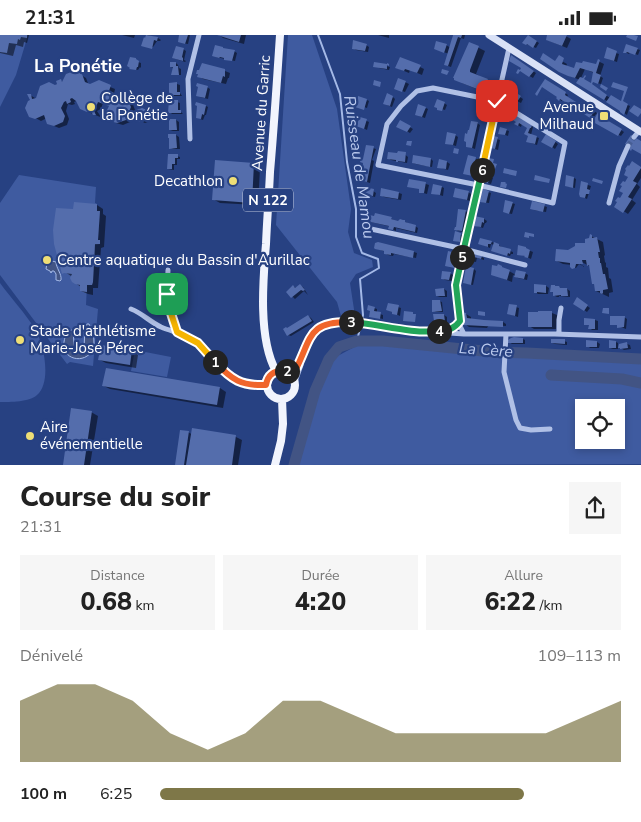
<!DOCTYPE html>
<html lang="fr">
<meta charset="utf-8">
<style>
body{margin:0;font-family:"Nunito Sans",sans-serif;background:#f6f6f6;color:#222;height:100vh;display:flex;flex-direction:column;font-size:19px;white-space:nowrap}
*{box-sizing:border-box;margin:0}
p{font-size:16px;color:#767676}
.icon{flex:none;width:28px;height:28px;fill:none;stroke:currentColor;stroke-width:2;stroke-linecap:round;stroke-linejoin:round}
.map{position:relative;height:430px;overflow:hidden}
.sheet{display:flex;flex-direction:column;background:#fff;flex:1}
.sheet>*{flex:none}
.controls{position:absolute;left:575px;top:364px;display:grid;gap:10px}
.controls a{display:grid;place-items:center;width:50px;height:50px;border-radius:0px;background:#fff;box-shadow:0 2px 8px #0003;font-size:25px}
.pin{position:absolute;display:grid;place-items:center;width:42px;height:42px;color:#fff;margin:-21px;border-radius:10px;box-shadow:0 2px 8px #0006}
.km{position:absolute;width:25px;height:25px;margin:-12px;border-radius:50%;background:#222;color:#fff;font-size:14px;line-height:25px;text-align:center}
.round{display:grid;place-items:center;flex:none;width:52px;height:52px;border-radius:0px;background:#f6f6f6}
.headline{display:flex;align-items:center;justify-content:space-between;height:85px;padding:0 20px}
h1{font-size:28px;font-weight:800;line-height:38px}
.stats{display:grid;grid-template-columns:repeat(3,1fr);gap:8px;height:85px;padding:5px 20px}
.stats div{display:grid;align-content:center;border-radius:0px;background:#f6f6f6;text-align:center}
.stats b{font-size:25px;font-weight:800}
.stats small{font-size:14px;font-weight:400}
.stats p{font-size:14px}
.chart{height:140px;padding:10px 20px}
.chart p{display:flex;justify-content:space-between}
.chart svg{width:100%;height:90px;margin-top:5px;fill:#7e7748;opacity:.7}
ul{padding:0 20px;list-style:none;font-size:16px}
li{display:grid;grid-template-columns:80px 60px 1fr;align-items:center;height:38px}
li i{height:12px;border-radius:6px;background:#7e7748}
.status{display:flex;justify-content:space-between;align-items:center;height:35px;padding:0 25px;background:#fff;direction:ltr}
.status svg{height:14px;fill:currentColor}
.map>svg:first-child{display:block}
.green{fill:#3f5ba0;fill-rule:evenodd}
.water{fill:#425484;stroke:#a4b9e7}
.shadow{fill:#0007}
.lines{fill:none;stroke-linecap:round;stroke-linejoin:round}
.stream{stroke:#a4b9e7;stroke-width:2}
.river{stroke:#425484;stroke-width:11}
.building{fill:#546dac}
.minor-tunnel{stroke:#475e95;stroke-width:5;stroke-dasharray:5 2.5;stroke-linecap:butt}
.minor{stroke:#b0c0e6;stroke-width:5}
.secondary{stroke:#d9e1f6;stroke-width:7}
.primary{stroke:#f1f4fd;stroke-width:8}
.split-1-casing{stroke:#fff;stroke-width:10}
.split-2-casing{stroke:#fff;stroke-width:10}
.split-3-casing{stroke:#fff;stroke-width:10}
.split-4-casing{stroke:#fff;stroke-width:10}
.split-5-casing{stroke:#fff;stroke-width:10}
.split-6-casing{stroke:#fff;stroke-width:10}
.split-7-casing{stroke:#fff;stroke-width:10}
.split-1{stroke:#f5b400;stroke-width:6}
.split-2{stroke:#f0652b;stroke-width:6}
.split-3{stroke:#f0652b;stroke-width:6}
.split-4{stroke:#22a559;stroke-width:6}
.split-5{stroke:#22a559;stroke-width:6}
.split-6{stroke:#22a559;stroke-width:6}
.split-7{stroke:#f5b400;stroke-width:6}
.poi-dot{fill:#eede76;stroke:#274182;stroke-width:2}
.labels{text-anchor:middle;stroke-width:4.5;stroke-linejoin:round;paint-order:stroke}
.shield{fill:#274182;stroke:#bec6da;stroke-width:1}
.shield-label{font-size:14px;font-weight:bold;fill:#fff}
.poi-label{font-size:15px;fill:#fff;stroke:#274182;text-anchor:start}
.street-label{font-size:15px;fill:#fff;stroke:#274182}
.water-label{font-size:16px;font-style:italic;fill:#bbcaee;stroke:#274182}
.quarter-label{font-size:18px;font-weight:bold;fill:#fff;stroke:#274182}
</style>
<div class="status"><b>21:31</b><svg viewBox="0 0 49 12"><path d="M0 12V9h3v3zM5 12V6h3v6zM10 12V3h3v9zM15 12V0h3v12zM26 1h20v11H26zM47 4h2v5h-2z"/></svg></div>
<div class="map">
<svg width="641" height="430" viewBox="0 0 641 430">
<rect width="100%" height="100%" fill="#274182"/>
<path class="green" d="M0 0H28L16 40 0 72Z
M288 0H312L337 74 351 174 348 197 354 218 372 225 373 232 356 239 350 248 355 281H341L337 267 276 190Z
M19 140 96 152 95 168 97 169V176H100L98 205H100V209L95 210 93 247 92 250H87L86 270 98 274 93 331 70 327 67 329 0 240V168Z
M0 248C11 263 25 278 35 294 44 309 52 347 37 360 30 367 10 367 0 367Z
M360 309 400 310 511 320 641 326V429L296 430 315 363 330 325ZM584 372H616V405H584Z
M135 315 171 322 167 342 131 336Z"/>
<path class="water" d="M52 226 56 227C56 233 62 239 61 245L60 246 56 245V239L54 236H52L51 238 50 236 46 234 47 228Z
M87 289H89C112 335 47 333 68 296L72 295 73 296 74 308 75 315H81L84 313 85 292Z"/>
<path class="shadow" d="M0 0H29L27 8 24 7 23 12 16 10 13 21 0 18Z
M122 0H135L134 3Z
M147 0 158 3 161 5 160 6H157L153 12H150Z
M180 0H190L188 9 182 8Z
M219 0H246L244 9 223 3Z
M378 0H389V3Z
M453 0H465L464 4 461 3 451 32 448 31 449 19 438 15 446 10 451 13Z
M549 0H564L571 4 567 13 547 5Z
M529 1 539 8 536 13 524 8Z
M469 8 485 16 476 39 493 48 491 53 493 54 491 60 462 48Z
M366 10 369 12 368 17 356 15 353 13Z
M183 14 186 16 184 25 186 26 185 27 173 23Z
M637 14 640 15 638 20 630 17 629 19 625 17Z
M234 16 237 18 235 26 216 22Z
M616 18 619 19 617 27 608 24Z
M512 22 536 38 533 43 521 36 523 33Z
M558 24 567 29 566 32 574 35 577 28 597 31 598 26 604 29 600 41 603 43 601 49 597 48 594 38 585 34 581 43 610 63 630 71 627 80 621 76V75L593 57 580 45 565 39 556 27Z
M138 27 141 28V33L140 32 138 35 131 33Z
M176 28 178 30 179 33 181 34V40H175L173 39 174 33 171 32Z
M379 29 390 32 389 35 379 33Z
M420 32 424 34 422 40 410 35 409 38 397 33Z
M225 36 230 38 229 43H228L226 49 203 44 198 41Z
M81 40 86 43 89 51 98 47 115 54 114 59 132 67 135 75 134 77 142 74 153 79 150 86 145 88 132 82 130 87 123 90 116 88 110 71 103 68 101 74 97 76 101 82H100L86 76 78 65 74 67 75 69 72 70 68 69 66 76 69 84 67 90 59 93 54 91 47 83 41 86 30 80 32 66 30 60 35 63V64L55 51 60 46 63 47Z
M399 44 409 49 405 57 399 55Z
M546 45 568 60 567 62 578 69 574 76 565 70 567 67 563 64 562 66 557 63 558 61Z
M177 49 180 50V58L182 61H173L170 59Z
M207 52 210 54 208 64 200 62Z
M512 57 523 64 521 68 509 62Z
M393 62 395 64 392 72 387 70Z
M367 65 369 66 367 73 364 72Z
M177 67 180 68V76L183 79H172L170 77Z
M444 68 447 70 445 75 438 73Z
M583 69 597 78 593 83 579 74Z
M206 71 208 72 206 80H205L203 85 200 84Z
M501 72 533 92 531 100 539 103 537 110 531 108 529 101 526 98 528 93 522 89 521 92 516 89 518 86Z
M426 73 428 74 425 83 419 81Z
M598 79 609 86V87L624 97 621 101 615 98Z
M360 83 369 87 367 95 361 92Z
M176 85 179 87V96H173L170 95Z
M401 87 413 94 410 98 398 91Z
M477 88 480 90 475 114 467 111 468 100Z
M506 95 509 96 508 101 500 98Z
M169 100H176L179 102 180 114H173L171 113Z
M455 100 458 102 456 111 446 108Z
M549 102 558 109 555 114 543 106Z
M494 103 500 105 498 115 492 113Z
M373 113 376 114 372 125 374 126 370 148 361 145 363 134Z
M403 118 408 122 407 128 391 125 388 123Z
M169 120 177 121 180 122V124H177V130H174V135L168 134Z
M469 121 479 125 475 142 465 138Z
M431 124 433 126 432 132 416 129 413 128Z
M447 127 450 129 448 135 438 132Z
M254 129 260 133 258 170 220 168 213 164Z
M641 133V143L637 149 640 152 632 165 636 168 628 179 616 171 624 158 623 151Z
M486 140 493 143 491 149 484 147Z
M574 143 576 144 575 153 567 151Z
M410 146 426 149 429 150 427 159 420 157 421 154Z
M582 148 591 151 587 164 581 161Z
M442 152 444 153 443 161 433 158Z
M370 154 376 158 375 162 364 159Z
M382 155 399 158 402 159 401 165 384 162 381 160Z
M468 157 471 159 470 166 454 161Z
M488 157 491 158 489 168 482 167Z
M533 167 547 172 546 177 534 175Z
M512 168 515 169 512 179 507 178Z
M97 170 103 174V179L106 181 104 212 101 213 98 253H93V260L88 259 81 256V252L74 247 71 241 65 237 74 176Z
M466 176 468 178 464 197 458 196 456 194Z
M387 183 391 184 394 185V187L403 186 415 191 418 193 417 198 396 193V196L392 194V192L367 186Z
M484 184 487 186 486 188H485L483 193 477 191Z
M456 198 464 201 462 208 454 205Z
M591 201 603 207 605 220 604 221 605 227 606 228V232L608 233 609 243 611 244 613 257 609 258V262L596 256 591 232 578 225 577 227 585 232 579 229 576 233H573L572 230 563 229 557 226 588 215Z
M492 207 502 212 501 213 513 217V219H511L510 221 496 217 494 210 491 209 490 213 483 210Z
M378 209 414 217 417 218 416 223 394 219 393 221 388 220 385 218 386 217 375 213Z
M521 212 533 217 531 224 520 219Z
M449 218 460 221 457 233 449 232Z
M468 219 482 222 484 223V225L477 223 476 227 470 226Z
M474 234 476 236 473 250 464 248Z
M509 236 516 240 525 238 528 240 527 245 518 243 513 240 512 247 492 239Z
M450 238 453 240 452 246 445 245 442 243Z
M300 251 303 252 308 260 304 256 295 264 288 257 294 252 296 253Z
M546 251 549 253 548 259H538L535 257Z
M444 254 447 256V262H440L437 261Z
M562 254H567L570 256V262L559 261V262H557L555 261 554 258 551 256Z
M439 266 442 267 443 277H436L434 276Z
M580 266 590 273 587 277 574 268Z
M510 270 519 273 518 282 509 279Z
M398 272 401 273 400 281 388 275Z
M374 273 377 274V278L383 280V284L371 281Z
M552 278 557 280 556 294H534L529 291Z
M466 279 471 282V285L503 287 506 289V291L489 290 487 293 469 292 465 289Z
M444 280 447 282V288L438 287 435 286Z
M308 281 311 283 314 287 291 301 288 300 287 294Z
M624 282 627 284 626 294 621 292 620 289Z
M585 284 595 285 598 286V295H592L590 293V289Z
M523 304 525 305V309H512L509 307Z
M564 306 567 307V310L555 309 552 308Z
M597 307 600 309 599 313H590L588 311Z
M616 307 618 308V314H613L610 313Z
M627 309 630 310 631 314 624 315 621 313Z
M132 316 138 320 136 333 106 328 100 325Z
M107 334 220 353 226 357 223 373 110 354 104 351Z
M91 377 98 381 90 430H64Z
M193 395 236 402 242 405 238 430H177L188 397 193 400Z"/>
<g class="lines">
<path class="stream" d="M318 0 340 59 347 127 356 174V202L362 218 378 224 379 233 360 244 363 280 357 306"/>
<path class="river" d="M551 340 622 344 641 348
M294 430 315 356 329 324 339 312 357 306H383L493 317 527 318 641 324"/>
</g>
<path class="building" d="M0 0H27V3L21 2 20 5 18 4 17 9 9 8 7 18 0 17Z
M146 0 158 2 157 6 154 5 152 14 141 11 144 2 145 3Z
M179 0H188L185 9 178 7Z
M217 0H241L239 7Z
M453 0H462L461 3 458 2 448 31 444 30Z
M528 0 537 6 533 13 527 9 526 10 522 8Z
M547 0H567L562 11 546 5Z
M627 0H634L638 1 636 6 626 2Z
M353 5 367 9 365 16 352 14Z
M436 6 447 9 444 18 434 14Z
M469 7 479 11 470 35V37L488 44 486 48 487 49 485 57H481L482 55 478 53 477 54 454 45V43H453Z
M626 9 638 13 635 20 627 17 626 18H623Z
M215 10 223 12V13L235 15 232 26 224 25V23L220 22 219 23 212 21Z
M176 11 184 13 182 22 183 23V26L172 23Z
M607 12 617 16 614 26 604 23Z
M543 18 555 26 559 20 564 23 562 29 574 33 576 27 582 28 583 26 596 29 598 24 600 25 596 38 601 40 598 49 593 47 592 49 607 60 604 65 576 48 580 42 583 43 585 40 586 41 584 44 591 48 593 37 580 33 575 43 568 41 559 37 540 24Z
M511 20 534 36 529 42 520 36 518 39 516 38 518 34 520 35 521 33 509 26Z
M130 22 136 23V24L139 26 138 32H137L136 35 129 34 130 33 127 31Z
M400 22 421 30 417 38 405 34 404 36 395 33Z
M170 27H176V31H178L179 40H171L173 32H170Z
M374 27 387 29V28L389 29V31L387 30V34L373 32Z
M202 28 225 34V42L223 41 221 48 197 42 198 39H196L197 35H199Z
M442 34 449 36 447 40 441 38Z
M74 36 82 39 85 47 90 49 99 45 111 50 109 56 127 63 131 72 126 85 117 88 110 86 106 77 109 71 98 67 96 72 93 74 96 80H93L91 76 92 74 87 77 80 74 76 66 72 63 70 64 71 67 67 69 66 66 64 67 61 73 65 81 63 87 54 91 47 89 44 80 35 84 29 82 25 73 28 66 30 65 27 59H31L32 64 36 63 40 51 49 47 55 50 57 49 56 46 61 44 62 47 66 39Z
M398 43 406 46 402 57 394 54Z
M545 44 566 57 565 60 576 67 570 75 564 71 565 67 560 64 559 66 556 63 557 62 542 52 537 61 535 59Z
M374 45 381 47 380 52 373 50Z
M177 47V57H180V60H169V48Z
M613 47 628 52 623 66 628 69 624 80 620 77V76L606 67 611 60 621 66 624 56 611 52Z
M197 48 208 51 205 63 196 61 198 52 196 51Z
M601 49 608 53 606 56 600 52Z
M512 55 521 61 517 67 507 62Z
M387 58 393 61 390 71 383 69Z
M358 61 367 64 364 75 355 72Z
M437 64 445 67 442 76 437 75V73L434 72Z
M169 65H178V75H181V78H168Z
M196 67 206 70 204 80 202 79 201 84 196 83 197 71 195 70Z
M582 67 595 75 590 83 578 75Z
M418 69 426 72 422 82 415 80Z
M500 70 532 90 531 93H530L528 98 537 101 535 109 526 107 528 101 524 99 527 93 519 88 518 91 514 89 516 87 498 76Z
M634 70 641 74V78L638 82 629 76Z
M142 73 150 76 147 85 141 87 132 84 136 75Z
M598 77 606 83 605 84 622 94 618 101 593 87Z
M360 82 367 84 364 94 356 91Z
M170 84H176L177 95H169V86Z
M400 85 411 91 407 97 396 92Z
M471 86 478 87 472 113 466 112V107L464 106 465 98 467 99 468 95H469Z
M500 92 507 94 505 100 498 99Z
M447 97 456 99 453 110 445 109Z
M168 99H176L177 113 169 114V103H168Z
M546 99 556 106 552 113 541 107Z
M631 100 641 106V119L632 114 631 116 629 114 630 112 625 109Z
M493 101 498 102 495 114 490 113Z
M407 106H412L411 111 406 110Z
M366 110 374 111 367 147 359 145 360 140H357L359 132 362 133 363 128 360 127 361 124H363Z
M454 113 459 114 458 119 453 118Z
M398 116 406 117 405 127 398 126V127H396V125L387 124 388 117 397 118Z
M168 119H178V123H175V129H172V134H167Z
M413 120 431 123 430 132 412 128Z
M468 120 476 122 473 141 463 139Z
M488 123 494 124 493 128 497 129 495 134 486 132Z
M439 124 447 126 446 134 437 133Z
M215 125 254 128 252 168 212 165Z
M632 126 641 132V133L633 146 637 148 628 162 632 164 623 178 614 172 617 167 615 166 618 162 620 163 623 158 619 156 622 151 620 150 623 146 625 147 628 142 624 140 626 135 625 134 628 130 629 131Z
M504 133 517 136 516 141 503 138Z
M486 136 490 137 489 140H490L488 148 483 147Z
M535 140 550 144 549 148 534 145Z
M566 140 574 142 573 153 565 151Z
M593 143 603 146 602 149 592 146Z
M409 144 426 147 424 158H419V154L407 152Z
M581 146 588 148 587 154 590 155 589 159H586L585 163 580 162 579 159Z
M501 147H506L505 148 507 149 506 153 500 152Z
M433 149 442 151 440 160 431 159Z
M364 152 374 154 373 161 363 160Z
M381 153 399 157 398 164 380 161Z
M455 153 469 156 467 165 453 162Z
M481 153 489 156 486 168 480 167V169L478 168Z
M505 165 513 167 509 179 503 177Z
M532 166 545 169 543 177 530 174Z
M74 167 97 169V176H100L98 205H100V209H95L93 247 92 250H87V257L80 256V250L75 249 72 247 70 243 72 239 64 238 62 239 54 209 53 195 56 173 73 174Z
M458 174 466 175 462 196 454 195 455 192H456Z
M375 178 392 182 391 184 398 186 400 184 403 185H405V187L416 190 415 197 394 192 393 195 388 194 389 191 366 186V185H364L365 179 374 181Z
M474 181 484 183V188L482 187 481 192 473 191Z
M455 196 461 198 460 207 453 206Z
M525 197 534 199V202L529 201V203L524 202Z
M590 199 592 200V203L597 202 600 217H598L599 223H600V228H601L603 239H605L608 254 603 255V258L602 259 600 258V256H595L594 249H592L589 230 587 231 586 225H582L583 229H576L575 233 572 234 570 232V228L555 226 556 214 568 215 575 211V208H585V204L589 203Z
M480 203 492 206 491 209H488V212L478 209Z
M378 207 414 216 413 223 391 218V220L384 219V216L375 214 374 213 375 208Z
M494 207 499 209V211L511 214 510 219 508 218 507 221 491 216Z
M518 210 526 212V213L530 215 528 223 524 222 525 221 517 220Z
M448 216 457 218 454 233 445 231Z
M467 217 482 221 481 224 474 222V226L465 225Z
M498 229 502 231V232L510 235 507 245 491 240 492 230 497 231Z
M466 231 474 233 471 250 463 248Z
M516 235 526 237 524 244 514 242Z
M442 236 451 237 449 245 441 244Z
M300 249 305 255 303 256 301 255 291 263 286 257 293 250 295 253Z
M534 249 546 250V258L537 257V258H534Z
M551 250H555V251H559L560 253H567L568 261H561V260L553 261V257H550Z
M444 253 445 261H436L435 254Z
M577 262 588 270 584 276 573 269Z
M432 265H440L442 276 432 277Z
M388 268 399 270 397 280 392 279V277L386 275Z
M509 269 517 270 515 281 507 279Z
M368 270 375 272 374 276 381 277 380 284 369 282 370 276 367 275Z
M603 273H609V279L602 278Z
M404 276 413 277V279H416L415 287 403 286Z
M478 276 485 277V281L478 280Z
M538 276H552V292H528V277H538Z
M462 277 466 278 467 283 484 285 503 286V292L463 290Z
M433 279H444L445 287 434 286Z
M308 280 312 286 287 301 283 294 286 292 287 293Z
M610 281H625L624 292 617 293V290H610Z
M584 283 595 284V294H588L589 290H584Z
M514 302 523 303V308H508V305L511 303Z
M551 304H565V309L551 308Z
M586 305 597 306V312H586Z
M609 305 616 306V313H609Z
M627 307 628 313 620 314V313H618L619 309Z
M101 310 132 315 130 330 98 325Z
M106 333 220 352 217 370 102 351Z
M71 373 92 376 84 430H63Z
M192 393 236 400 232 430H186Z
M180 395 189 396 184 430H175Z"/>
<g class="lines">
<path class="minor-tunnel" d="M628 111 634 102"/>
<path class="minor" d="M433 53 497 66 565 108 553 168 478 150 378 130 387 89 401 71 417 56Z
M634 102 639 96
M190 104 188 44 199 0
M609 168 619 131 628 111
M371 194 464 214 525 230
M168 235 167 259 168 270 177 297
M131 274C142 278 150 287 161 292 173 297 186 299 197 307 202 311 206 317 210 321 228 342 237 351 266 350
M464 299 460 291 456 250 509 13
M506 299 504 337 516 385 520 393 531 395 550 394
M559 299V285L561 273
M286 337 297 332 306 310 315 296 327 289 336 287 368 288 407 295 464 299H555L641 302
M295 347 301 330"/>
<path class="secondary" d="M489 0 641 97"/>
<path class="primary" d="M267 350a14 14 0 1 1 28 0a14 14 0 1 1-28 0Z
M276 336C258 304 263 245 266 209 267 185 269 161 270 137 274 91 277 46 280 0
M275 430 281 406 283 389 282 364"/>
</g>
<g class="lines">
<defs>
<path id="split-1" d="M167 259C168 273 173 283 177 297L198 308 215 327"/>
<path id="split-2" d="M215 327C232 345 241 351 266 350 268 338 276 335 287 336"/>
<path id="split-3" d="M287 336 297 332C312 301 309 286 351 287"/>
<path id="split-4" d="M351 287C380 289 409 299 439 296"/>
<path id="split-5" d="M439 296C449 295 454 294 460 286L456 250 462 222"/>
<path id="split-6" d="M462 222 482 135"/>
<path id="split-7" d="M482 135 497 66"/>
</defs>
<use href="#split-1" class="split-1-casing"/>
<use href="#split-2" class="split-2-casing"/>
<use href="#split-3" class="split-3-casing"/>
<use href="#split-4" class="split-4-casing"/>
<use href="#split-5" class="split-5-casing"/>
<use href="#split-6" class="split-6-casing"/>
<use href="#split-7" class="split-7-casing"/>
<use href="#split-1" class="split-1"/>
<use href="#split-2" class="split-2"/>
<use href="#split-3" class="split-3"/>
<use href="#split-4" class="split-4"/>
<use href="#split-5" class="split-5"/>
<use href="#split-6" class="split-6"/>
<use href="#split-7" class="split-7"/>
</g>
<g class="poi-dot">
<circle cx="91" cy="72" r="5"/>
<rect x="599" y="76" width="10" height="10" rx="2.5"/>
<circle cx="233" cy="146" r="5"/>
<circle cx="47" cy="225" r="5"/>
<circle cx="20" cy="305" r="5"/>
<circle cx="30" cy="401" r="5"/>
</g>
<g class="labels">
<rect class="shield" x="243" y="153.5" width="50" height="23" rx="4"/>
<g class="shield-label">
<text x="268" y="170">N 122</text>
</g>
<g class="poi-label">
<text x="101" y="68">Collège de<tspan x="101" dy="17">la Ponétie</tspan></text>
<text x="594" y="77" text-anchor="end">Avenue<tspan x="594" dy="17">Milhaud</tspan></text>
<text x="223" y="151" text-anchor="end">Decathlon</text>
<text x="57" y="230">Centre aquatique du Bassin d'Aurillac</text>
<text x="30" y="301">Stade d'athlétisme<tspan x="30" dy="17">Marie-José Pérec</tspan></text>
<text x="40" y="397">Aire<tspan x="40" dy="17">événementielle</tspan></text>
</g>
<g class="street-label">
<text transform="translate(261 78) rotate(-86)" y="5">Avenue du Garric</text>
</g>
<g class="water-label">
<text transform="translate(360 132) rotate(82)" y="6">Ruisseau de Mamou</text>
<text transform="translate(486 314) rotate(4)" y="6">La Cère</text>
</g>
<g class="quarter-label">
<text x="78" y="37">La Ponétie</text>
</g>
</g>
</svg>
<div class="controls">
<a><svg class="icon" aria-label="locate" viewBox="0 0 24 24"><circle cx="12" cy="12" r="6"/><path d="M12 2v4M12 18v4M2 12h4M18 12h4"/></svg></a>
</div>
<div class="pin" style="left:167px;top:259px;background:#1e9e55"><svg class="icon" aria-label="arrive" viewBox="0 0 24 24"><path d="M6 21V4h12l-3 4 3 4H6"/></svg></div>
<div class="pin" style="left:497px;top:66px;background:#d93025"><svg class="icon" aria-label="check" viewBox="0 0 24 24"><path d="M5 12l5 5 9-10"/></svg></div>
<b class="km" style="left:215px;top:327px">1</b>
<b class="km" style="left:287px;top:336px">2</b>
<b class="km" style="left:351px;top:287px">3</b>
<b class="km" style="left:439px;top:296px">4</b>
<b class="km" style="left:462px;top:222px">5</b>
<b class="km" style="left:482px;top:135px">6</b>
</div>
<section class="sheet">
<div class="headline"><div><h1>Course du soir</h1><p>21:31</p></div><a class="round"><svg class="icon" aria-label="share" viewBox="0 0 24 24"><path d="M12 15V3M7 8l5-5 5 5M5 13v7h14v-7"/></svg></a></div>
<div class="stats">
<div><p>Distance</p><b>0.68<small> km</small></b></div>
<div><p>Durée</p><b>4:20</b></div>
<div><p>Allure</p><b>6:22<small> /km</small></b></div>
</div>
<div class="chart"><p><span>Dénivelé</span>109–113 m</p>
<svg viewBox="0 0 160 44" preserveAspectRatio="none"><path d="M0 44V14L10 6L20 6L30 14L40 30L50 38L60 30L70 14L80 14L90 22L100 30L110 30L120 30L130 30L140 30L150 22L160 14V44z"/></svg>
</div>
<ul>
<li><b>100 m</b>6:25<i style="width:79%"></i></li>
</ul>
</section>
